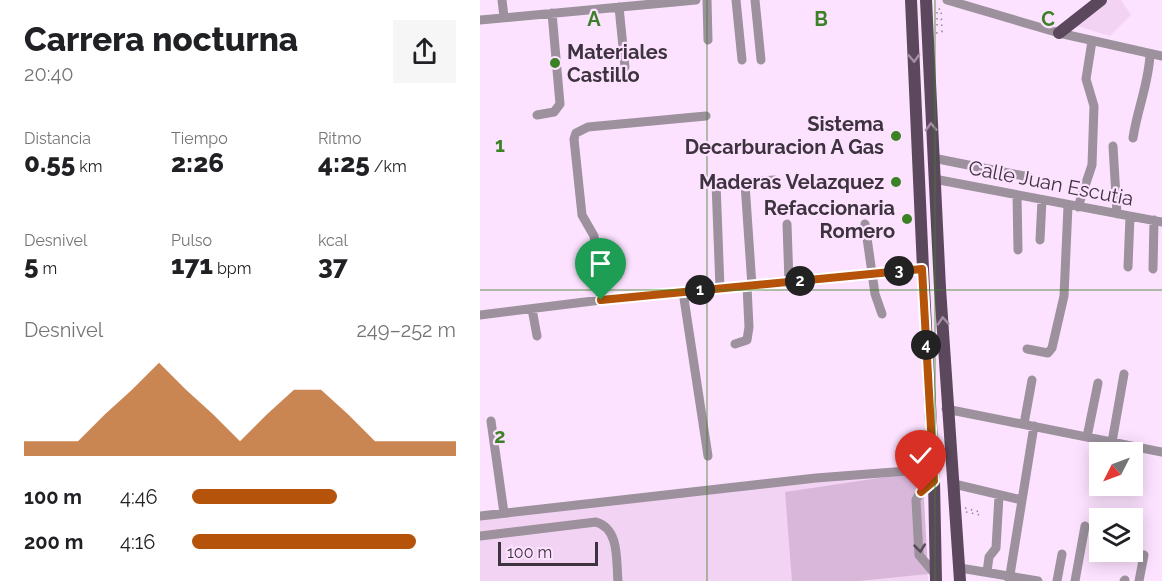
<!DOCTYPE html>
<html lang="es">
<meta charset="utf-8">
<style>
body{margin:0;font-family:Raleway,sans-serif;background:#f6f6f6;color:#202124;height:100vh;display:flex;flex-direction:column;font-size:22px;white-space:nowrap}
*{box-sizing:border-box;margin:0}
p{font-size:20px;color:#757577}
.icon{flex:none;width:33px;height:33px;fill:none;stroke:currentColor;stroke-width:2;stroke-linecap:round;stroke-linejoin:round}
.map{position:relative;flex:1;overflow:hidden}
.panel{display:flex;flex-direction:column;background:#fff;width:480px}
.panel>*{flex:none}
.needle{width:39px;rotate:228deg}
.buttons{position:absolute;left:609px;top:442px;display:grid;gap:12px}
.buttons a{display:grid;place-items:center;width:54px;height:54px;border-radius:0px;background:#fff;box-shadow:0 3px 15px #0003;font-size:30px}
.scale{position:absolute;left:18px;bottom:15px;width:100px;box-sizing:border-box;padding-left:6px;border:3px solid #3d333e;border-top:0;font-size:16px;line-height:21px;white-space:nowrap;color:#3d333e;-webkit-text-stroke:4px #fde2ff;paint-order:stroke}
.pin{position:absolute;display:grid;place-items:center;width:51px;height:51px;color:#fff;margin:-62px -26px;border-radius:50% 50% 50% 0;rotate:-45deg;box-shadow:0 0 6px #0007}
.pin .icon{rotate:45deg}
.km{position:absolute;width:30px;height:30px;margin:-15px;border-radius:50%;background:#222;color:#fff;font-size:16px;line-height:30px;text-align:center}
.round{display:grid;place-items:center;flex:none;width:63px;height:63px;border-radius:0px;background:#f6f6f6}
.headline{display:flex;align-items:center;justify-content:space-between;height:102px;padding:0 24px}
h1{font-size:33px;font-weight:800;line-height:45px}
.metrics{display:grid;grid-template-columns:repeat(3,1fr);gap:9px;height:102px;padding:6px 24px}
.metrics div{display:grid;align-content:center}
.metrics b{font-size:26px;font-weight:800}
.metrics small{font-size:16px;font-weight:400}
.metrics p{font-size:16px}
.chart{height:168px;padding:12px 24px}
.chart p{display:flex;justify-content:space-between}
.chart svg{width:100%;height:108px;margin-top:6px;fill:#b45309;opacity:.7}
ul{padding:0 24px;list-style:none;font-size:20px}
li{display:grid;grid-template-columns:96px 72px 1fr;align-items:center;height:45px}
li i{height:15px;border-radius:8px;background:#b45309}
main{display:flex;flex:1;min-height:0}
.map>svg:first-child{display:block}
.built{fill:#f3d3f4}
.park{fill:#d8b7da}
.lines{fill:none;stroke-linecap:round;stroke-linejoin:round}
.path{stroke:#958397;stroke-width:1.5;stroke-dasharray:1.5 4.5;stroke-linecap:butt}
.minor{stroke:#9c919d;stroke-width:9}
.major{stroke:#5b485c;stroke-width:12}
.oneway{stroke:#a48da5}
.oneway2{stroke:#554a56}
.route-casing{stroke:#fff;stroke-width:12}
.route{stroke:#b45309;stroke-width:8}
.grid{fill:none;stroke:#3b8125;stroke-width:1.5;stroke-opacity:0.55}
.poi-dot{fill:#3b8125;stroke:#fde2ff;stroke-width:2}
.labels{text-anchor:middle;stroke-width:4.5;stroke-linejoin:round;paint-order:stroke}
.poi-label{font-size:20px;font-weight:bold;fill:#3d333e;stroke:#fde2ff;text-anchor:end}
.street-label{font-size:20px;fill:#3d333e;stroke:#fde2ff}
.grid-label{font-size:20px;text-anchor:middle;font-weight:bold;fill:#3b8125;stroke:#fde2ff;stroke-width:4.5;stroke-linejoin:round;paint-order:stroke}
</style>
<main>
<section class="panel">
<div class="headline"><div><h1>Carrera nocturna</h1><p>20:40</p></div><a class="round"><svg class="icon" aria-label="share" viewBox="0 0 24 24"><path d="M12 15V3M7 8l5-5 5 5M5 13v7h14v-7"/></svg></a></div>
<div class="metrics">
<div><p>Distancia</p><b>0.55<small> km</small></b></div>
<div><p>Tiempo</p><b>2:26</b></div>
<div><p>Ritmo</p><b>4:25<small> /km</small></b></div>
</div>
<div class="metrics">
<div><p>Desnivel</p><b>5<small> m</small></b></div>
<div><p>Pulso</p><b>171<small> bpm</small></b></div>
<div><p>kcal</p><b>37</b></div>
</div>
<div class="chart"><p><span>Desnivel</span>249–252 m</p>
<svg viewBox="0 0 160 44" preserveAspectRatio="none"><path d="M0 44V38L10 38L20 38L30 27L40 17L50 6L60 17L70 27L80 38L90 27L100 17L110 17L120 27L130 38L140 38L150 38L160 38V44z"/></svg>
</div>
<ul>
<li><b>100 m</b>4:46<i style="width:55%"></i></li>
<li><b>200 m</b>4:16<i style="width:85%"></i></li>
</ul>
</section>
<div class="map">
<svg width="682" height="581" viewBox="0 0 682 581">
<rect width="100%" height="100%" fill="#fde2ff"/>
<path class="built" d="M629 0H641L651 15 630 36 597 26Z
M442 465 448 581H0V516Z"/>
<path class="park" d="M440 472 443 478 448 574 379 581H312L305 492Z"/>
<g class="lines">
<path class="path" d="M456 33 462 32 461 9H457V30
M485 508 500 512
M486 512 500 515V513"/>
<path class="minor" d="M22 0 24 17
M227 0 228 40
M256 0 262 60
M275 0 281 60
M467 0 579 33 682 56
M139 7 145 67
M0 20 216 0
M57 115 74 112 80 104 72 13
M653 138C657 110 669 83 670 54
M633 146 637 214
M453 158 549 177
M454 179 682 222
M236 183 240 288
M537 195 538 250
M598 207 612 165 614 106 606 79 612 41
M307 224 309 282
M385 224 395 294 402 314
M560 240 562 200
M648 267 650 216
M673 269 674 220
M272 286 265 184 268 182 294 180
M203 292 228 456
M121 300 114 236 102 215 94 139 96 133 108 127 226 116
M52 309 57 336
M0 315 121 300 443 269
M255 344 267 340 269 327 267 286
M547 349 568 353 572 348 584 296 588 206
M466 409 682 452
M11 421 24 513
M544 424 552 380
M607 437 618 383
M632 442 644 374
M454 481 439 494 436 500 439 555 455 574
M474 484 542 500
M0 516 336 478 453 469
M0 536 116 522C140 529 136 561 138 581
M480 568 558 581
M507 572 509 557 516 548 519 496
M529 581 554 426
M577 581 582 554
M595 581 605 526
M644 581 645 580
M659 581 664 555"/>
<path class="major" d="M431 0 443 269 454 481 456 581
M446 0 460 288 480 581
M579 33 621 0"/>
</g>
<defs><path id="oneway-chevron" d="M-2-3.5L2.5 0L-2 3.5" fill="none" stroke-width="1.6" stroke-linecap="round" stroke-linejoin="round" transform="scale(1.5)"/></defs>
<g class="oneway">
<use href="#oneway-chevron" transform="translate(434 58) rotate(88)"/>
<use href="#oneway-chevron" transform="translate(451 127) rotate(-92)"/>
<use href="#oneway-chevron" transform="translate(463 321) rotate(-94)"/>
</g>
<use class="oneway2" href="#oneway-chevron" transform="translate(440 548) rotate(84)"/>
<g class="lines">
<defs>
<path id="route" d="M121 300 442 269 454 481 441 492"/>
</defs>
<use href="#route" class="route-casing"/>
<use href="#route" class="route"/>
</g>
<path class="grid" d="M227 0V581M455 0V581M0 290H682"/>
<g class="poi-dot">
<circle cx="75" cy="63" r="6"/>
<circle cx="416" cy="136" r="6"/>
<circle cx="416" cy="182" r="6"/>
<circle cx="427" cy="219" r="6"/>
</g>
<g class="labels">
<g class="poi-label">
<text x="87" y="59" text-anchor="start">Materiales<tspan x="87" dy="23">Castillo</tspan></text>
<text x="404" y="131">Sistema<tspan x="404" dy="23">Decarburacion A Gas</tspan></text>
<text x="404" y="189">Maderas Velazquez</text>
<text x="415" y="215">Refaccionaria<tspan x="415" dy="23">Romero</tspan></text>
</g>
<g class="street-label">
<text transform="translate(571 183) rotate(11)" y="7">Calle Juan Escutia</text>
</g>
</g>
<g class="grid-label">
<text x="114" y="26">A</text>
<text x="341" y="26">B</text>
<text x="568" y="26">C</text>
<text x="20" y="152">1</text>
<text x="20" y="443">2</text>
</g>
</svg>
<div class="buttons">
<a><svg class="needle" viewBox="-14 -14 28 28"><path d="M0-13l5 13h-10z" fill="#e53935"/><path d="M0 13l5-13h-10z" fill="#757577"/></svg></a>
<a><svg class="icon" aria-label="layers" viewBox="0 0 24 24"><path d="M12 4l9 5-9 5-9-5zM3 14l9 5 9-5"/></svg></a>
</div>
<div class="scale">100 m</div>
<div class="pin" style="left:121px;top:300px;background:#1e9e55"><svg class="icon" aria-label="arrive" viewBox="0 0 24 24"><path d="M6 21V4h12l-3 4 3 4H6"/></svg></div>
<div class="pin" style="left:441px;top:492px;background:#d93025"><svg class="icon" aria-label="check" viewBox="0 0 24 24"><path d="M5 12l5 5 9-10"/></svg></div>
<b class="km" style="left:220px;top:290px">1</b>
<b class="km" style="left:320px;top:281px">2</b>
<b class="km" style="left:419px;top:271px">3</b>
<b class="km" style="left:446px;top:345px">4</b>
</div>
</main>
